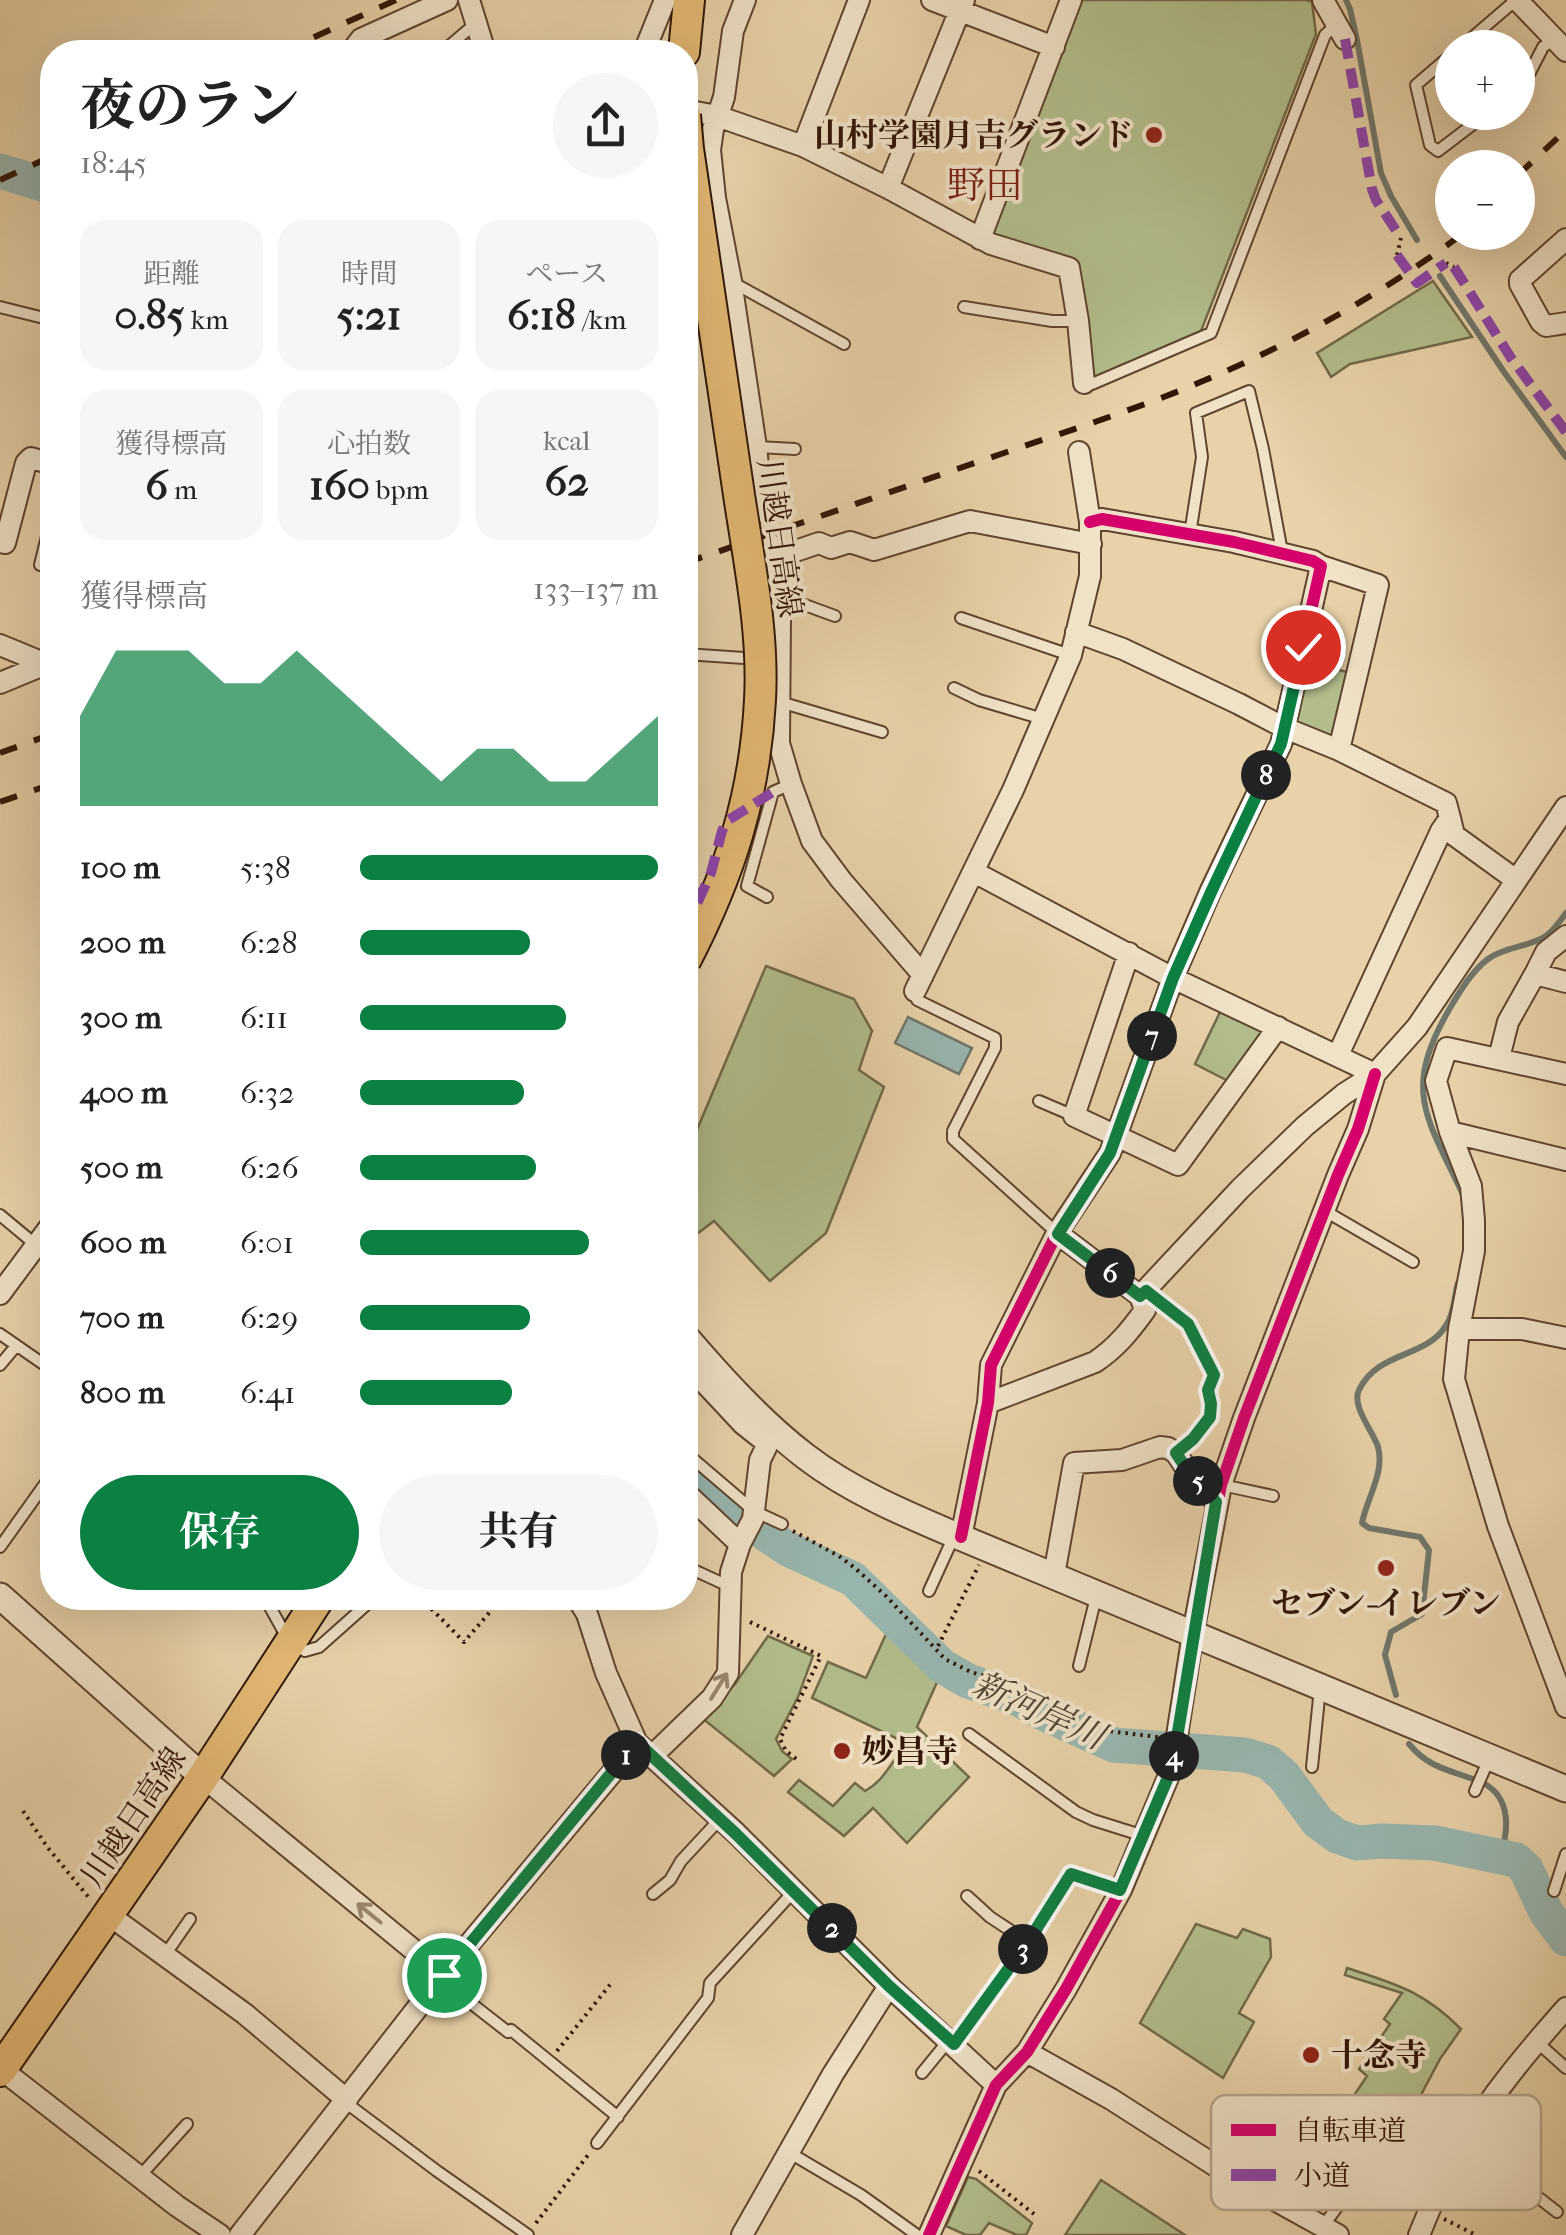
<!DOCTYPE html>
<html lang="ja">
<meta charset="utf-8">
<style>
body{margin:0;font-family:"IM FELL French Canon","Noto Serif JP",serif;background:#f6f6f6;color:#222;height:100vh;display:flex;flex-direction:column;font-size:38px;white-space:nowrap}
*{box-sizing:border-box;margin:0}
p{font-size:32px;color:#767676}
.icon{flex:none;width:55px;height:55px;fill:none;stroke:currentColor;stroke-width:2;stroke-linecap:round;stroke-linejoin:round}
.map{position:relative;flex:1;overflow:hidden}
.side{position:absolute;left:40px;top:40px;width:658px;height:1570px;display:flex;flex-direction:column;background:#fff;border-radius:40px;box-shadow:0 10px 40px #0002}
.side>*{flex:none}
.fabs{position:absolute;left:1435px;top:30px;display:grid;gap:20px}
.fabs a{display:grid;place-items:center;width:100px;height:100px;border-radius:50%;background:#fff;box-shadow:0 10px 40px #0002;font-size:50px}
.pin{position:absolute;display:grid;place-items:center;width:85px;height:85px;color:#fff;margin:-42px;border:5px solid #fff;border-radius:50%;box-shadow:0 2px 10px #0007}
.km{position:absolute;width:50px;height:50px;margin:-25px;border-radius:50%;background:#222;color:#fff;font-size:28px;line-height:50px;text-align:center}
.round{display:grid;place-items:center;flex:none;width:105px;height:105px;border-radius:52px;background:#f6f6f6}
.head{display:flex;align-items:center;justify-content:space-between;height:170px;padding:0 40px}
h1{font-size:55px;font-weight:700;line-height:75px}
.metrics{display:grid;grid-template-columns:repeat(3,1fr);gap:15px;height:170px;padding:10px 40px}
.metrics div{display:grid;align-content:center;border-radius:25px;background:#f6f6f6;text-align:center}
.metrics b{font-size:42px;font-weight:700}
.metrics small{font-size:28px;font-weight:400}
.metrics p{font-size:28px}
.chart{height:280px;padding:20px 40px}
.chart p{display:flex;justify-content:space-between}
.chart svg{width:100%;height:180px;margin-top:10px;fill:#0b8043;opacity:.7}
.cta{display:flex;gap:20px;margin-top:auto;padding:20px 40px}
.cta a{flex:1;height:115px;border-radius:60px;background:#0b8043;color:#fff;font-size:40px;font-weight:700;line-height:115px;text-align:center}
.cta a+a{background:#f6f6f6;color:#222}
ul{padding:0 40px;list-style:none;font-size:32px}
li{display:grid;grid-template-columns:160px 120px 1fr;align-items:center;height:75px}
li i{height:25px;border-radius:12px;background:#0b8043}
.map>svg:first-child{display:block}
.green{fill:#b2bd8b;stroke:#726a48;stroke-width:2.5}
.water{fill:#98b6af;stroke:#6f766b;stroke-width:2.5}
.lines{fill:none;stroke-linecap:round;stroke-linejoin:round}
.stream{stroke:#6f766b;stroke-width:6}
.river{stroke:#98b6af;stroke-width:35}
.service-casing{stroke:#5f452e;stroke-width:14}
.minor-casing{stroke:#5f452e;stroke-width:24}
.tertiary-casing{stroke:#5f452e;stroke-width:29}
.primary-casing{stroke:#311605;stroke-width:34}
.path{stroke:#311605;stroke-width:4;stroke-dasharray:2.5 5;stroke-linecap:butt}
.service{stroke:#f0e2c7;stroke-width:10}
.minor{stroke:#f0e2c7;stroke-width:20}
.tertiary{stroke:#f0e2c7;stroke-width:25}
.primary{stroke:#e4b974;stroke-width:30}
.rail{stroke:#311605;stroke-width:6;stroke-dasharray:18 18;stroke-linecap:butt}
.primary-bridge-casing{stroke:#311605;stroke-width:34;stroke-linecap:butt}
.primary-bridge{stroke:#e4b974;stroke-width:30}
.quiet{stroke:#8e44ad;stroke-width:10;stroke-dasharray:20 10;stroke-linecap:butt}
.cycleway-casing{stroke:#f0e2c7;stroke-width:19}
.cycleway{stroke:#d6006c;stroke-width:12}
.oneway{stroke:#9a8670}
.route-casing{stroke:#fff;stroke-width:20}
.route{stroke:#0b8043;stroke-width:12}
.poi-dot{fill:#8f2418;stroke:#f0e2c7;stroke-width:4}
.labels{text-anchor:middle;stroke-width:8;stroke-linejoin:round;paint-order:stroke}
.poi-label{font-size:32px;font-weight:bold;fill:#311605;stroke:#f0e2c7;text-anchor:start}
.street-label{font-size:32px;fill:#311605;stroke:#f0e2c7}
.water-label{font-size:35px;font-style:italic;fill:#504638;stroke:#f0e2c7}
.quarter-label{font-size:38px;fill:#7a1f14;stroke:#f0e2c7}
.key{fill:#f0e2c7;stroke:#b7a58d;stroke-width:2.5}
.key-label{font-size:28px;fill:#311605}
</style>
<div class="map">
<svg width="1566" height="2235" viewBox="0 0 1566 2235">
<rect width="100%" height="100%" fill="#e8d2a9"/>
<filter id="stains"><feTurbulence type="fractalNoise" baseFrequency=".002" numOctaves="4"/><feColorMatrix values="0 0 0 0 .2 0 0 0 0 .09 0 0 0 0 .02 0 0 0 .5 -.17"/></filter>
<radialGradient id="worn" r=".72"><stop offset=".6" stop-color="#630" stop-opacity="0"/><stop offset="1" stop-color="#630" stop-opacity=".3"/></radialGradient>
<path class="green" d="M1081 0H1307L1312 2 1316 34 1201 331 1093 378 1073 265 992 236Z
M1433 281 1472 337 1350 364 1331 377 1317 353Z
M1307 662 1351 673 1337 734 1331 738 1297 723 1295 720Z
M766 966 854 999 872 1031 859 1070 884 1087 826 1233 770 1281 714 1221 685 1243V1163L696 1132Z
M1221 1010 1261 1030 1263 1037 1230 1082 1195 1064Z
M887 1632 938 1680 917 1727 969 1777 907 1843 873 1808 844 1836 788 1792 799 1780 833 1806 855 1783 865 1791C885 1780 891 1762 905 1746L902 1741 812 1698 828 1662 866 1678Z
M768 1636 813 1656 798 1697 776 1739 782 1751 792 1759 774 1776 702 1718 735 1684Z
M1196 1924 1237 1938 1243 1929 1270 1939 1271 1957 1239 2013 1254 2022 1223 2078 1140 2023Z
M1347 1968C1396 1984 1423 1991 1461 2029L1440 2059 1403 2129 1388 2123 1381 2129 1347 2106 1367 2076 1359 2069 1390 2024 1384 2019 1402 1993 1345 1975Z
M968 2177 976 2179 1032 2223 1026 2235H1017L989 2223 980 2235H966L946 2226Z
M1101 2180 1185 2235H1065Z"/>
<path class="water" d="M908 1017 972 1048 959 1074 895 1043Z"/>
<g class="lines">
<path class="stream" d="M1346 0 1350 9 1357 40 1381 173 1391 196 1417 240
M1440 276 1504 372 1566 457
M1464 1197C1427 1117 1401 1092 1450 1008 1460 991 1472 971 1488 959 1504 947 1529 947 1546 936 1553 931 1561 920 1566 913
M1396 1695 1385 1655 1391 1632 1422 1614 1429 1550 1420 1537 1369 1528 1362 1523C1367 1498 1385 1472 1378 1447 1373 1431 1351 1406 1359 1390 1378 1351 1425 1358 1445 1327 1454 1315 1454 1297 1458 1283
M1409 1744C1427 1766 1445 1769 1470 1778 1475 1780 1481 1781 1485 1784 1511 1799 1509 1831 1500 1855"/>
<path class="river" d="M0 171 52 187
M685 1468 746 1521 788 1549 853 1579 942 1666 968 1681 1017 1698 1043 1713 1114 1745 1245 1755 1268 1762 1284 1776 1318 1822 1337 1836 1357 1843 1383 1841 1435 1843 1516 1860 1526 1869 1546 1912 1566 1939"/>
<defs>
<path id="service" d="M1460 48 1516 0
M442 52 475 24
M1452 54 1416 85 1430 145 1438 151 1489 112
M1518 91 1522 88 1543 47 1554 39
M732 282 844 344
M0 307 52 320
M964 307 1052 321H1077
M1085 383 1092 384 1211 333 1325 35 1337 24
M756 447 795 449
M1190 534 1202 457 1196 413 1249 391 1263 449 1282 552
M40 565 52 516
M776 598 783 597 835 616
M961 618 1070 655
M685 654 759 659
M954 688 979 700 1043 719
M780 702 882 732
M767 897 747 886 773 792 791 784
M915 991 917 1000 995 1038V1048L953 1131V1139L1057 1233
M1039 1101 1074 1116
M1325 1211 1413 1262
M0 1215 36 1245
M1146 1291 1188 1324 1214 1375 1208 1390 1211 1404 1210 1417 1193 1439 1176 1453
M0 1334 52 1370
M0 1365 16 1346
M685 1452 754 1511 782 1524
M1222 1485 1273 1496
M0 1547 52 1474
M685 1566 722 1583H731
M929 1591 954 1536
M265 1598 290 1643 305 1651 319 1647 374 1598
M1079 1666 1097 1593
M969 1734 1076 1812 1093 1820 1144 1836
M1312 1767 1320 1688
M1475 1791 1489 1759
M1554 1891 1566 1854
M653 1894 670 1880 681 1861 720 1819
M967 1896 990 1917 1028 1942
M165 1955 190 1919
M440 1979 508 2032 511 2030 618 2117
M1537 2042 1566 2068
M954 2044 1028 1942 1071 1874 1121 1890
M922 2073 949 2040
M345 2102 437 2171 528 2235
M597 2143 708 1998 710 1983 794 1891
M1458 2151 1539 2198 1557 2212
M790 2153 861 2195 917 2235
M140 2176 187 2124
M1323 2226 1356 2182"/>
<path id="minor" d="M469 0 485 52
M745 0 733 31 724 97 713 129 710 150 715 198 731 281 756 447 763 512
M932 0 1054 47
M1323 0 1345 39
M1517 0 1566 51
M351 52 361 39 447 0
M644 52 665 0
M685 110 717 116 803 146 888 188 991 244 1069 268 1078 321 1084 383
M803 146 859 0
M888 188 964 0
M980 239 1071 0
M1566 239 1520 280V284L1541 322 1546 326 1566 323
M0 542 5 543 26 463 31 458 52 464
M768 542 780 619 779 743 791 784 812 841 841 880 923 975
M772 559 819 543 831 548 850 542 874 550 970 521 1091 544
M1321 566 1378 585 1339 750
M1076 632 1123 649 1239 704 1285 728 1339 750 1446 803 1450 818 1441 831 1338 1055
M0 645 46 664
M0 683 46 664
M1450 818 1454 835 1516 880
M974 872 1173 978 1375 1074
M1129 953 1074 1116 1178 1165 1278 1027
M1535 974 1546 952 1566 936
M915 991 1013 790 1071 655 1090 576V522L1079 452
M1499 1058 1508 1022 1535 974 1566 982
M1566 1074 1447 1048 1436 1081 1450 1132 1471 1186 1474 1220V1251L1459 1329 1454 1379 1498 1526 1566 1707
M1450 1132 1566 1160
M1057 1233 1140 1296 1240 1189 1305 1126 1344 1094 1375 1074 1417 1027 1566 807
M0 1294 52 1224
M1459 1329H1522L1566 1338
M685 1362 743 1424 767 1443
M988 1403 1095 1362C1116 1348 1130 1331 1145 1310L1140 1296
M685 1492 740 1544
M961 1537 988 1403 991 1365 1057 1233 1110 1153 1173 978 1211 890 1281 744 1321 566 1313 561 1234 542 1102 519 1090 522
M1054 1575 1074 1463 1122 1460 1160 1447 1168 1448 1176 1453 1190 1474 1216 1502
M577 1598 587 1614 606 1673 637 1743 736 1833 889 1986 996 2085
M652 1756 712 1698 728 1673 731 1572 740 1544 753 1519 760 1460 775 1429
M203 1777 444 1975
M109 1915 245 2014 347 2100
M1027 2052 1111 2099 1233 2177 1338 2235
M1 2069 177 2206 220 2235
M240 2235 440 1979 637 1743
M742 2235 833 2074 889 1986
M929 2235 996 2085 1027 2052 1066 1989 1121 1890 1172 1768 1193 1633 1221 1485 1244 1418 1338 1175 1358 1129 1375 1074
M1419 2235C1432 2204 1444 2172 1462 2144 1491 2095 1528 2051 1566 2008"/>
<path id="tertiary" d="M685 1336C721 1378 761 1422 805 1456 849 1490 903 1513 955 1535L1566 1789
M0 1596 203 1777"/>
<path id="primary" d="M684 52 689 0
M0 2071 203 1777 319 1598"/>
</defs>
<use href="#service" class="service-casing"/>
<use href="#minor" class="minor-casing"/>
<use href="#tertiary" class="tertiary-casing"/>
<use href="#primary" class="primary-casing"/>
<path class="path" d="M1397 255 1401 238
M1446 263 1454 267
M793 1531 839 1556 856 1569 886 1596 945 1659 971 1672 1028 1689 1069 1710 1100 1730 1158 1737
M421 1598 464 1642 490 1612
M750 1622 821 1656 780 1739 786 1751 799 1761
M938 1646 979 1565
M23 1811 48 1848 90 1899
M557 2051 613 1981
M979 2171 1034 2214
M1444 2219 1476 2235
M536 2223 588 2155"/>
<use href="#service" class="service"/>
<use href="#minor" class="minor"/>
<use href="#tertiary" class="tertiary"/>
<use href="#primary" class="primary"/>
<path class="rail" d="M281 52 396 0
M1518 175 1566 130
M0 180 52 156
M685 563C790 527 895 490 1001 454 1041 440 1082 427 1123 412 1245 369 1361 310 1465 232
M0 753 52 734
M0 802 52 784"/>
<defs>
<path id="primary-bridge" d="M685 115 688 149C704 262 721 375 738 488 748 557 764 630 760 700 755 797 729 876 685 961"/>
</defs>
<use href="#primary-bridge" class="primary-bridge-casing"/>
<use href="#primary-bridge" class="primary-bridge"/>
<path class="quiet" d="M1345 39 1372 189 1376 200 1401 238
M1397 255 1417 283 1446 263
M1454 267 1511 358 1566 432
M685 930 711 873 722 831 727 821 773 792"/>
<defs>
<path id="cycleway" d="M961 1537 988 1403 991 1365 1057 1233 1110 1153 1173 978 1211 890 1281 744 1321 566 1313 561 1234 542 1102 519 1090 522
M929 2235 996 2085 1027 2052 1066 1989 1121 1890 1172 1768 1193 1633 1221 1485 1244 1418 1338 1175 1358 1129 1375 1074"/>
</defs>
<use href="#cycleway" class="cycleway-casing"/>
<use href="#cycleway" class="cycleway"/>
</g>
<defs><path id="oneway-shaft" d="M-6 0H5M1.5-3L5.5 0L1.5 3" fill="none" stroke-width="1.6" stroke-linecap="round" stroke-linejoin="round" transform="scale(2.5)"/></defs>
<g class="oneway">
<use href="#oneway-shaft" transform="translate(719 1686) rotate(-58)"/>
<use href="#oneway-shaft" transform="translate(369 1913) rotate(-141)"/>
</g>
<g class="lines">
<defs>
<path id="route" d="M444 1975 637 1742 736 1834 889 1986 954 2044 1028 1942 1071 1874 1120 1890 1172 1768 1216 1502 1190 1474 1176 1453 1193 1439 1210 1417 1211 1404 1208 1390 1214 1375 1188 1324 1146 1291 1140 1296 1058 1234 1110 1153 1173 978 1212 890 1281 744 1303 647"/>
</defs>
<use href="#route" class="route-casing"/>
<use href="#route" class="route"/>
</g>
<g class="poi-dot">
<circle cx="1154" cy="135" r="10"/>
<circle cx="1386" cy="1568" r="10"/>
<circle cx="842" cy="1751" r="10"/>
<circle cx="1311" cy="2055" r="10"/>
</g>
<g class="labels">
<g class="poi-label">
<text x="1134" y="146" text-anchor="end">山村学園月吉グランド</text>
<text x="1386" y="1614" text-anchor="middle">セブン-イレブン</text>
<text x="862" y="1762">妙昌寺</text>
<text x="1331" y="2066">十念寺</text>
</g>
<g class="street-label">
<text transform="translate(780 538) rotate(82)" y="11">川越日高線</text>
<text transform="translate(133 1817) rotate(-56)" y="11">川越日高線</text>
</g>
<g class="water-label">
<text transform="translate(1039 1710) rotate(24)" y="12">新河岸川</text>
</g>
<g class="quarter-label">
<text x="985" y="198">野田</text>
</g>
</g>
<rect x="1211" y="2095" width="330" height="115" rx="15" class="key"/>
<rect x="1231" y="2124" width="45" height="12" fill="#d6006c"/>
<rect x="1231" y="2169" width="45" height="12" fill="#8e44ad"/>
<g class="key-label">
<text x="1294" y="2140">自転車道</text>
<text x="1294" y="2185">小道</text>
</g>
<rect width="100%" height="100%" filter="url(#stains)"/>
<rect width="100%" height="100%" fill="url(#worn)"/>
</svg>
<div class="fabs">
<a>+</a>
<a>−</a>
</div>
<div class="pin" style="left:444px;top:1975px;background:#1e9e55"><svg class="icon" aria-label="arrive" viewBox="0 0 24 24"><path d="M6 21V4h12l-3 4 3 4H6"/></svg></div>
<div class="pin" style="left:1303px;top:647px;background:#d93025"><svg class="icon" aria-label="check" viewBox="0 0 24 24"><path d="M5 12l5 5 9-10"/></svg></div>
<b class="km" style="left:626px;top:1755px">1</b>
<b class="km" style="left:832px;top:1928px">2</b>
<b class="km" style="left:1023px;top:1949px">3</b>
<b class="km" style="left:1174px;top:1756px">4</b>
<b class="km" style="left:1198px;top:1481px">5</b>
<b class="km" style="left:1110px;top:1273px">6</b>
<b class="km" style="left:1152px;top:1036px">7</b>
<b class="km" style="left:1266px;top:775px">8</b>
<section class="side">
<div class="head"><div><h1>夜のラン</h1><p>18:45</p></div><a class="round"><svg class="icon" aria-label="share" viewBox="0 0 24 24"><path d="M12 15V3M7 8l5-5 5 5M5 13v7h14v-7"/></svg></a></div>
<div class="metrics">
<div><p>距離</p><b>0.85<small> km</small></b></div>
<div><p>時間</p><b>5:21</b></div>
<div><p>ペース</p><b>6:18<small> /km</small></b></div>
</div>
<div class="metrics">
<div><p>獲得標高</p><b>6<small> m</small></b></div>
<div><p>心拍数</p><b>160<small> bpm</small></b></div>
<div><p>kcal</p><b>62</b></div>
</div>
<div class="chart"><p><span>獲得標高</span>133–137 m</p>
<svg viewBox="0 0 160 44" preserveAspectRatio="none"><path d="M0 44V22L10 6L20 6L30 6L40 14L50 14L60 6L70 14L80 22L90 30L100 38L110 30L120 30L130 38L140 38L150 30L160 22V44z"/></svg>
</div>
<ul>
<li><b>100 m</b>5:38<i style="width:100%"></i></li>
<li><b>200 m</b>6:28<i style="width:57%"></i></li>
<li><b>300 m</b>6:11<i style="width:69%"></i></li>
<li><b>400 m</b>6:32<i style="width:55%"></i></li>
<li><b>500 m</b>6:26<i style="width:59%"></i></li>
<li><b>600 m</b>6:01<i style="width:77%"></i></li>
<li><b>700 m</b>6:29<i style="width:57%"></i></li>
<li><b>800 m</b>6:41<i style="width:51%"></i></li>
</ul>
<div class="cta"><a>保存</a><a>共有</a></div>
</section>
</div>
